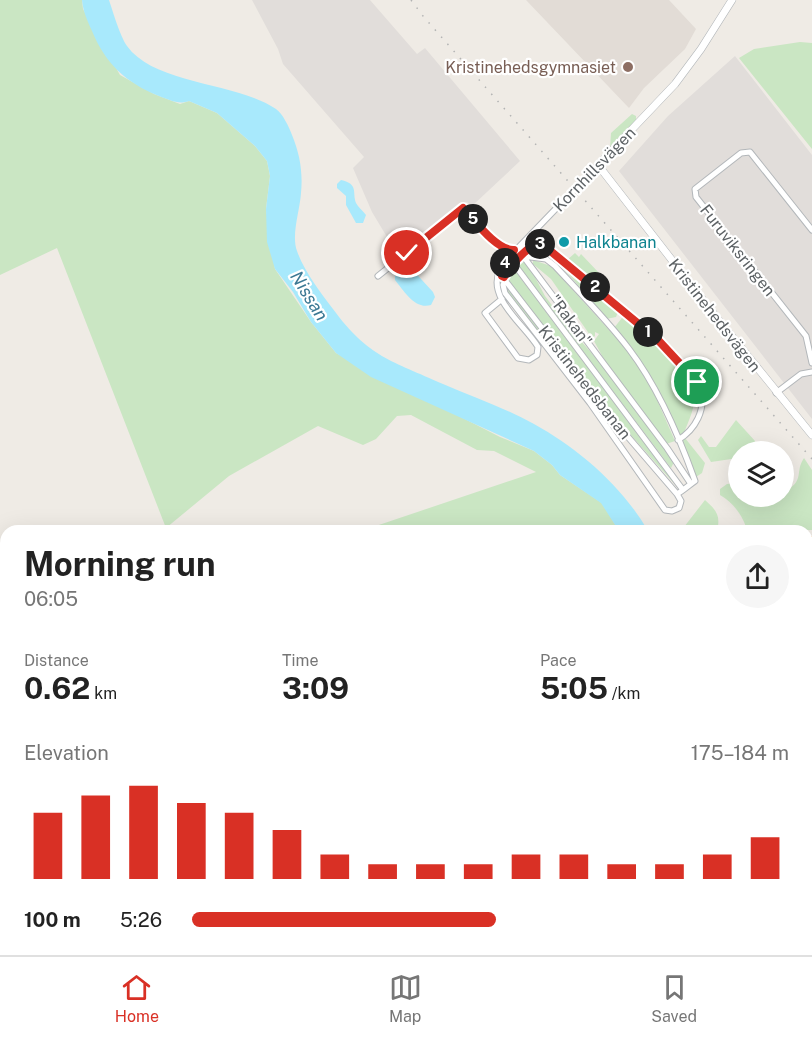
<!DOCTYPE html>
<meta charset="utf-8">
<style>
body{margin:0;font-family:"Public Sans",sans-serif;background:#f6f6f6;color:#222;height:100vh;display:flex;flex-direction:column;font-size:22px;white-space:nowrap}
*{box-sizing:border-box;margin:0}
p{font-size:20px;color:#767676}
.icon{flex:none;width:33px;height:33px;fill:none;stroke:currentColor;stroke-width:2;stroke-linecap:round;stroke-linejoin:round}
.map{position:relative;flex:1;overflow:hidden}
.details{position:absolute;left:0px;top:525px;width:813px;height:430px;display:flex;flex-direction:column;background:#fff;border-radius:18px 18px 0 0;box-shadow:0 6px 24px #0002}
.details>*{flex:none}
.tools{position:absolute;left:728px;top:441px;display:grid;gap:12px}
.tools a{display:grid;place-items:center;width:66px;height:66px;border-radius:50%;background:#fff;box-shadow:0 6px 24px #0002;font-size:30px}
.pin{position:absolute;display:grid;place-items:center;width:51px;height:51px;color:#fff;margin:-26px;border:3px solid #fff;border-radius:50%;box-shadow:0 2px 6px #0007}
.km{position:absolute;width:30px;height:30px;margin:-15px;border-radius:50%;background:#222;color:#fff;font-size:16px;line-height:30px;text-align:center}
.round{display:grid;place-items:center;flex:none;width:63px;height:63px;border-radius:32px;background:#f6f6f6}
.summary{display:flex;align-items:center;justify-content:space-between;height:102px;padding:0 24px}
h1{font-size:33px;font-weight:700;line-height:45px}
.metrics{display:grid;grid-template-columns:repeat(3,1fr);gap:9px;height:102px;padding:6px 24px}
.metrics div{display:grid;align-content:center}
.metrics b{font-size:30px;font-weight:700}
.metrics small{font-size:16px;font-weight:400}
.metrics p{font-size:16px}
.chart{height:168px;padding:12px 24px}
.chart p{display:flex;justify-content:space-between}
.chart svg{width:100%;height:108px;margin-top:6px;stroke:#d93025;stroke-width:6}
ul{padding:0 24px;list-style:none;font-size:20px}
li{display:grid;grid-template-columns:96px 72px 1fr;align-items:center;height:45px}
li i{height:15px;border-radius:8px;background:#d93025}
.dock{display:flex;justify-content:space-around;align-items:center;height:84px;border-top:2px solid #e0e0e0;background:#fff;font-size:16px;color:#767676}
.dock a{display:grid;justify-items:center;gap:3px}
.dock .selected{color:#d93025}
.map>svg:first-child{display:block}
.industrial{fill:#e1ddda}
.education{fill:#e2dcd6}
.green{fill:#cae6c3}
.water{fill:#a8e9fc}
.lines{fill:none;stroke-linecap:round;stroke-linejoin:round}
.minor-casing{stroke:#b3b7ba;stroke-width:7}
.tertiary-casing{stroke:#b3b7ba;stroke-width:8}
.motorway-casing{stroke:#ed7507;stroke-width:10}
.minor{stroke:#fff;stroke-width:5}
.tertiary{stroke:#fff;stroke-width:7}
.motorway{stroke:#fac992;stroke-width:9}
.rail{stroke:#b2b3b3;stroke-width:1.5;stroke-dasharray:1.5 8;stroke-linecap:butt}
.route-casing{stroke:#fff;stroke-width:12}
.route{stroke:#d93025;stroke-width:8}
.education-dot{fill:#8d6e63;stroke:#fff;stroke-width:2}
.culture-dot{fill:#0f9aa8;stroke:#fff;stroke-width:2}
.labels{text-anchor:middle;stroke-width:4.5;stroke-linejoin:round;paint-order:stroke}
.education-label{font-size:16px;fill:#785e54;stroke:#fff;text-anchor:end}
.street-label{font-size:16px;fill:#5d6265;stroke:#fff}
.culture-label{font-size:16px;fill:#0d838f;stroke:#fff;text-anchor:start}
.water-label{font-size:18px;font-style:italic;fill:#3c7994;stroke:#fff}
</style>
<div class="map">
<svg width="812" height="955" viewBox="0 0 812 955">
<rect width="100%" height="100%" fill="#efebe5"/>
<path class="industrial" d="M252 0H370L417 54 425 48 520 161 472 206 467 202 399 257 372 212 353 168 364 157 283 64 278 49Z
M735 56 812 155V419L619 171 668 116Z"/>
<path class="education" d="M526 0H669L696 29 685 49 644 88 629 108Z"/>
<path class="green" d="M0 0H82L83 9 120 75 154 94 180 104 189 101 217 113 255 146 267 161 270 176 266 209 275 269 311 322 336 353 500 437 534 451 552 465 560 475 602 503 618 529C566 525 519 529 467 531 432 533 396 531 361 531L536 472 494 451 477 450 411 415 397 416 376 439 363 445 318 426 229 476 166 528 57 248 0 275Z
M800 42 812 43V149L739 58 754 49Z
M632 114 636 116V123L610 149 611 133Z
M539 246 546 248 616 307 618 312 616 317 606 319C591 302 577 282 561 267 552 260 538 259 532 251Z
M575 253 579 257 581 254 600 274 599 285 567 260Z
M533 260 551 266 629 352 651 386 675 441 666 444 606 363 594 341 599 334 595 332V336L592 338 551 279 533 264Z
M524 262 529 266 545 296 566 324 603 366 674 462 671 468 519 267V263Z
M513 268 678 488 597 397 508 280Z
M506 286 598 404 596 406 506 290Z
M625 314C645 331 692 368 694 397 695 409 688 422 684 433L679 436 654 384 614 328Z
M736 420 755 441V451L738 452V458L711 462 698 440 701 436 709 447H716Z
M685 438 705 463 702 473 696 477 681 440Z
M804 458 812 470V530L747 531C744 517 733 502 720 495V489L727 484 738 483V496H783V492C806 481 794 473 804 458Z
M705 500C716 510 721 515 717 531H672L673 525 684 527Z
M812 672V830L807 825V673Z
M807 834 812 839V955H695L696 950H807Z
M156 950H221L232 955H154L153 952Z
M555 950H631L630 955H547V951Z"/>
<path class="water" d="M82 0H109C113 12 120 36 127 46 155 85 237 82 276 109 283 114 289 127 292 135 300 154 303 173 301 193 300 210 291 235 297 251 304 271 320 292 333 309 368 357 392 361 443 384 473 397 505 408 534 424 578 448 623 487 648 531H619L601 503 560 475 552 465 534 451 371 377 336 353 311 322 293 292 275 269 267 242 266 209 270 176 267 161 255 146 217 113 189 101C178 105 170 100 159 96 126 83 105 63 92 31 87 20 83 11 82 0Z
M341 180C359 184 352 192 356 203 358 207 363 211 366 215L363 223H356L346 205V196L337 188V184Z
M405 267H410L433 292 435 297 431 305C415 310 404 291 395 280V276Z"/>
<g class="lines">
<defs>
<path id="minor" d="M812 230 750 152 741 153 695 189 696 197 806 336 812 363
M514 264 683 490
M378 276 463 208 505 250 517 249 598 165
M505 280 503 285 505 293 590 403 665 510 672 511 679 508 681 501 677 494
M502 299 485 313 518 358 529 360 537 355 538 347C525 325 486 298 500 270 504 263 510 257 514 250
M776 393 801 374 812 372
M678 440C695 430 707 409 700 389 688 355 579 274 547 247L538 243 530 246 523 256 546 259 555 266C580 293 607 320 629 349 658 387 679 436 695 481 689 485 684 490 677 494L610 416 504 279V275L523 256 667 448 691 484
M807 829 812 834
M485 955V950"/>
<path id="tertiary" d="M732 0 701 49 675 84 598 165 717 318 812 435
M134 950 137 955"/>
<path id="motorway" d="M807 542 812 541
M807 553 812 552
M0 750 6 748
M0 760 6 758"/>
</defs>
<use href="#minor" class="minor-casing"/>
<use href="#tertiary" class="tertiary-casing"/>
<use href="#motorway" class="motorway-casing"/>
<use href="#minor" class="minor"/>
<use href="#tertiary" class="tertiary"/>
<use href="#motorway" class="motorway"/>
<path class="rail" d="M411 0 423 16 812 459
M507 531 570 529 618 531
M807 575 812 577
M0 711 6 708"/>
</g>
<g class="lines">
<defs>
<path id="route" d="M407 253 463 208C475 221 497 251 514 250L500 271 502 276 504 277C509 267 531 241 542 244L658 340 697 382"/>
</defs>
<use href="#route" class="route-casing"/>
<use href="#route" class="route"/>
</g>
<circle class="education-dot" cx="628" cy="67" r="6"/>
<circle class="culture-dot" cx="564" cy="242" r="6"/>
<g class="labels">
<g class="education-label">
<text x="616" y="73">Kristinehedsgymnasiet</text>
</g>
<g class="street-label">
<text transform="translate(594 169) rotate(-46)" y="6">Kornhillsvägen</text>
<text transform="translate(738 250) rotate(52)" y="6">Furuviksringen</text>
<text transform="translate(715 315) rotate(52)" y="6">Kristinehedsvägen</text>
<text transform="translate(571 320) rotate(53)" y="6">"Rakan"</text>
<text transform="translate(585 382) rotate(52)" y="6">Kristinehedsbanan</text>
</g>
<g class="culture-label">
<text x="576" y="248">Halkbanan</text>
</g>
<g class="water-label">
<text transform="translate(309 296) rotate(58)" y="6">Nissan</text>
</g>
</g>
</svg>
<div class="tools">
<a><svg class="icon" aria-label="layers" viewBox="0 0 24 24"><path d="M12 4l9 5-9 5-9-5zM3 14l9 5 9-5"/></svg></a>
</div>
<div class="pin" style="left:697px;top:382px;background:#1e9e55"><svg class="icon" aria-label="arrive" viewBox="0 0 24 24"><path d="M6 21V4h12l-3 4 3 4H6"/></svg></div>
<div class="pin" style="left:407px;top:253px;background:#d93025"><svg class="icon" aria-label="check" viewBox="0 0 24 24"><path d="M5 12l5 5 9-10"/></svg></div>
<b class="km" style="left:648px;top:332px">1</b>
<b class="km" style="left:595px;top:287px">2</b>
<b class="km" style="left:540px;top:244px">3</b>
<b class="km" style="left:505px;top:263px">4</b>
<b class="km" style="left:473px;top:219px">5</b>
<section class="details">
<div class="summary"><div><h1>Morning run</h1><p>06:05</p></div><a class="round"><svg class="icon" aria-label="share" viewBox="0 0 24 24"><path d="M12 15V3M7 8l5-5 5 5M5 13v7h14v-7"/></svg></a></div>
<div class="metrics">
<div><p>Distance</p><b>0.62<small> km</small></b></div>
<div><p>Time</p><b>3:09</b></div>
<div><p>Pace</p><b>5:05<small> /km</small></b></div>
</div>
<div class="chart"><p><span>Elevation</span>175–184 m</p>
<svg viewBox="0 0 160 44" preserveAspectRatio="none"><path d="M5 44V17M15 44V10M25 44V6M35 44V13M45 44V17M55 44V24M65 44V34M75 44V38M85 44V38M95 44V38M105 44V34M115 44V34M125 44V38M135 44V38M145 44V34M155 44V27"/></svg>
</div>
<ul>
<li><b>100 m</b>5:26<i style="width:51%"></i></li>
</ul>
</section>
</div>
<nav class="dock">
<a class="selected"><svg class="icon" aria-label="home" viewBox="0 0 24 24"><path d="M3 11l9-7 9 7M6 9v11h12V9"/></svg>Home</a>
<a><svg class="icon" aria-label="map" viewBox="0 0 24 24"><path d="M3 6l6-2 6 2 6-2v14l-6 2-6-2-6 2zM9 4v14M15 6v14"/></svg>Map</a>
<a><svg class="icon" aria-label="saved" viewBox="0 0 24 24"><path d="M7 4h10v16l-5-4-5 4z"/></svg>Saved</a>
</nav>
